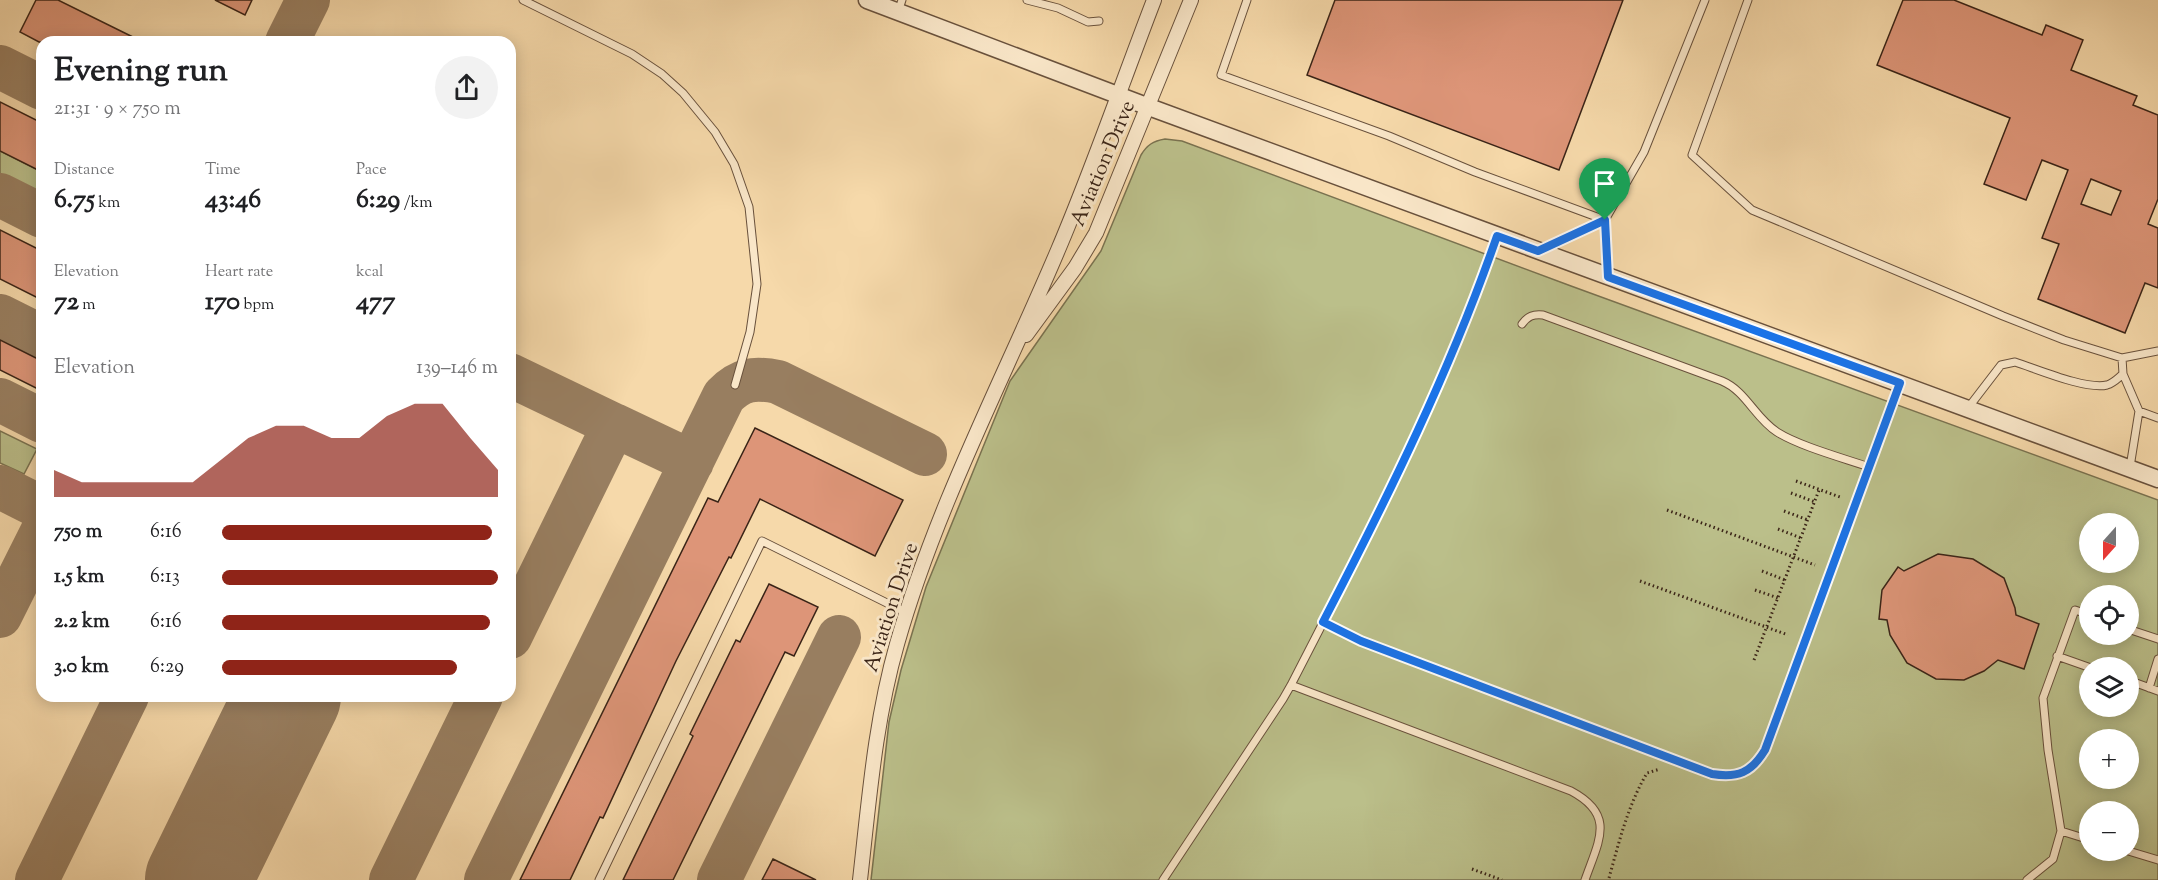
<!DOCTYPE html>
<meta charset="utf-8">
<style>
body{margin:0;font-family:"Sorts Mill Goudy",serif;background:#f2f2f2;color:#202124;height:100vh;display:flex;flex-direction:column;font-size:22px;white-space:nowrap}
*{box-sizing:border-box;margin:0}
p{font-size:20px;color:#757577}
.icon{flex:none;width:33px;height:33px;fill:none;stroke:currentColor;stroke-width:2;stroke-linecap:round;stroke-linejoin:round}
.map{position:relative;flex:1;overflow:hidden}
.panel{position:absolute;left:36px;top:36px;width:480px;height:666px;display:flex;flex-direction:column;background:#fff;border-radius:18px;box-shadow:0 3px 15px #0003}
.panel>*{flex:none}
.needle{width:39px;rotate:201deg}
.controls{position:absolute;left:2079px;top:513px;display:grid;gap:12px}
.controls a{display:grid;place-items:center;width:60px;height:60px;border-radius:50%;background:#fff;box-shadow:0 3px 15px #0003;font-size:30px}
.pin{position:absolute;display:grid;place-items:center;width:51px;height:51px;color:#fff;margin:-62px -26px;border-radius:50% 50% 50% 0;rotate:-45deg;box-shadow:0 0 6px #0007}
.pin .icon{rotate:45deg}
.round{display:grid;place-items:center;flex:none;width:63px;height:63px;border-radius:32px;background:#f2f2f2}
.headline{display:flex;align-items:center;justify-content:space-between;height:102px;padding:0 18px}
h1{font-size:33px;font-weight:800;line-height:45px}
.figures{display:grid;grid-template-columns:repeat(3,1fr);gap:9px;height:102px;padding:6px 18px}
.figures div{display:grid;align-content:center}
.figures b{font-size:26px;font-weight:800}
.figures small{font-size:16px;font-weight:400}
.figures p{font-size:16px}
.chart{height:168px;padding:12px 18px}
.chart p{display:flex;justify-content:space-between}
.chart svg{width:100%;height:108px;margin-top:6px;fill:#8f2418;opacity:.7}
ul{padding:0 18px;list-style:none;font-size:20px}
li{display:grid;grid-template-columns:96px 72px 1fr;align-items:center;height:45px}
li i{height:15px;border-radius:8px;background:#8f2418}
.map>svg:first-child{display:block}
.green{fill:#bbbf8a;stroke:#7a7250;stroke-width:1.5;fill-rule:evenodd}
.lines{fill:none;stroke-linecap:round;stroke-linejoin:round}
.taxiway{stroke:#987e60;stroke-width:44}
.runway{stroke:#987e60;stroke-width:106}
.building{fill:#dd9578;stroke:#3a2417;stroke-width:1.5;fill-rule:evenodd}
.service-casing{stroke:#69513c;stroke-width:9}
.minor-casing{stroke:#69513c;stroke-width:16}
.tertiary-casing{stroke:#69513c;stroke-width:19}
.path{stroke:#3a2417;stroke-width:3;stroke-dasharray:1.5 3;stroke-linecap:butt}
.service{stroke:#f9e6c8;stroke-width:7}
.minor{stroke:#f9e6c8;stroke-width:14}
.tertiary{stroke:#f9e6c8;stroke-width:16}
.route-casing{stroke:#fff;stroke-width:12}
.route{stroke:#1a73e8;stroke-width:8}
.labels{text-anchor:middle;stroke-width:6;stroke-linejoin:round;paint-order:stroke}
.street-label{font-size:21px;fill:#3a2417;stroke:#f9e6c8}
</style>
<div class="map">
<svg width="2158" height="880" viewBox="0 0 2158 880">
<rect width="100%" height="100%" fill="#f6d9aa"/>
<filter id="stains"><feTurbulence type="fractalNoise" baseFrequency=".00333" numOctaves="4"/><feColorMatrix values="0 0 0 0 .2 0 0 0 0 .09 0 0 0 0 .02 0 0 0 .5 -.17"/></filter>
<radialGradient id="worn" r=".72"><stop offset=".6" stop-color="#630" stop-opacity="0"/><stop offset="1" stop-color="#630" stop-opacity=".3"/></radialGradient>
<path class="green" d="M1165 139 1182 141 1571 286 2158 500V880H871L889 722 901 670 926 587 1010 381 1101 251 1141 155C1147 145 1153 141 1165 139ZM2090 524H2128V562H2090ZM2090 596H2128V634H2090ZM2090 668H2128V706H2090ZM2090 740H2128V778H2090ZM2090 812H2128V850H2090Z
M0 151 42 172V207L0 186Z
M0 431 37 449 24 474 0 463Z"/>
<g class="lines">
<path class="taxiway" d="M287 42 308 0
M0 67 42 88
M0 195 42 216
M0 316 42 337
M510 375 614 425 510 637
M0 400 42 421
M614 425 692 462
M0 487 42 508
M0 616 42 532
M37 880 127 696
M391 880 481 696
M486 880 724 396C741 379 754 377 778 382L925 454
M719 880 839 637"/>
<path class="runway" d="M198 880 288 696"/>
</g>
<path class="building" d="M36 0H58L143 42H39L20 32Z
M215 0H252L245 15Z
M1335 0H1623L1559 170 1307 75Z
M1903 0H1954L2042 35 2046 25 2083 40 2071 70 2137 96 2133 105 2158 115V199L2148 224 2158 228V288L2145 283 2125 333 2038 299 2059 244 2042 238 2068 170 2042 160 2026 200 1984 184 2010 118 1877 65ZM2091 179 2121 191 2111 215 2081 204Z
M0 102 42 123V172L0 151Z
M0 230 42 251V300L0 279Z
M0 340 42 361V391L0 370Z
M755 428 903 500 875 556 760 499 731 558 729 557 676 661 603 818 600 817 570 880H520L708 498 718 502Z
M1938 554 1973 559 2004 578 2015 608 2016 615 2039 624 2024 669 1998 660 1984 671 1964 680 1936 679 1907 663 1890 635 1887 620 1879 619 1882 590 1898 567 1904 571Z
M769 584 818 607 794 656 785 652 673 880H623L693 736 690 734 736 640 740 642Z
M773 859 816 880H762Z"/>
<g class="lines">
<defs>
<path id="service" d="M523 0 632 54 662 74 683 93 715 132 734 164 749 207 757 284 750 332 735 385
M1027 0 1058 8 1088 22 1099 21
M1247 0 1221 75 1389 136 1475 172 1605 220 1644 152 1705 0
M1748 0 1692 155 1752 210 2003 316 2064 340 2122 358
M898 12 902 0
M1542 248 1605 220 1608 274
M1522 324C1528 316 1533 314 1543 315L1722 381C1746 391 1755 418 1777 432 1799 446 1843 458 1869 467
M1968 408 2001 365 2015 362C2037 369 2086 390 2107 385 2114 383 2118 378 2123 374
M2139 411 2158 418
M2130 467 2139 411 2123 374 2122 358 2158 351
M1323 623 1361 641 1712 774C1738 778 1751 773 1765 750L1899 385
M2128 629 2158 639
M2057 656 2091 668
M2128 680 2158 691
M1291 685 1571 791C1616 815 1599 840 1585 880
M2149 688 2158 659
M2061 831 2090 840
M2125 850 2158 860
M599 880 762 541 907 613
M1163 880 1283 699 1291 685C1367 538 1442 392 1497 236
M2027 880 2053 859 2061 831 2048 750 2043 698 2075 610 2090 615"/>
<path id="minor" d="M1026 335 1075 268 1096 233 1191 0
M860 880C869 801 875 721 897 644 936 507 1003 380 1058 250 1093 168 1122 83 1154 0"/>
<path id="tertiary" d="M867 0 1149 107 2158 479"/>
</defs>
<use href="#service" class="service-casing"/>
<use href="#minor" class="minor-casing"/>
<use href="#tertiary" class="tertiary-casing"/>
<path class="path" d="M1796 481 1840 497
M1791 493 1815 502
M1667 510 1815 565
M1784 511 1808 520
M1778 529 1801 538
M1762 571 1785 580
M1640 581 1788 635
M1755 590 1778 598
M1754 660 1819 490
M1472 869 1502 880
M1609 878C1619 842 1628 805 1647 773L1660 769"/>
<use href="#service" class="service"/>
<use href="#minor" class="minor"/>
<use href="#tertiary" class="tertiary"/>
</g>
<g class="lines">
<defs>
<path id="route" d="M1605 220 1608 277 1900 383 1765 750C1751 773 1738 778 1712 774L1361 641 1323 622C1388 497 1451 369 1497 236L1538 251Z"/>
</defs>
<use href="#route" class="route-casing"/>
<use href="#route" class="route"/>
</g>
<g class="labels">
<g class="street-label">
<text transform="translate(1102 163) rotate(-67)" y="7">Aviation Drive</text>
<text transform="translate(890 607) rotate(-72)" y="7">Aviation Drive</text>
</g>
</g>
<rect width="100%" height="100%" filter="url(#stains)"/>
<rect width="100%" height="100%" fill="url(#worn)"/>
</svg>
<div class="controls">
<a><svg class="needle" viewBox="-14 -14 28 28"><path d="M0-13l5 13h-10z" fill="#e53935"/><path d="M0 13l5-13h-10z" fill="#757577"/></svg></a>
<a><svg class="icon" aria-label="locate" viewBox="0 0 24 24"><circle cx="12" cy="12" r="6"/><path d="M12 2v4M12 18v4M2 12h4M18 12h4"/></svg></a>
<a><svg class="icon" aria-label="layers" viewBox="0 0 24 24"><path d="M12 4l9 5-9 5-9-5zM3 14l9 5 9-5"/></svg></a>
<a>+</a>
<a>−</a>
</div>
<div class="pin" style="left:1605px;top:220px;background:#1e9e55"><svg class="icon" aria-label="arrive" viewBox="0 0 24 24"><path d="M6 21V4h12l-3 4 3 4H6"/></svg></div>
<section class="panel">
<div class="headline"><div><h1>Evening run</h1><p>21:31 · 9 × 750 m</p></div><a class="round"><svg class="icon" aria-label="share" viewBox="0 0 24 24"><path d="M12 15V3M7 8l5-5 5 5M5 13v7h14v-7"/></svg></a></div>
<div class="figures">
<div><p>Distance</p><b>6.75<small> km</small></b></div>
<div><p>Time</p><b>43:46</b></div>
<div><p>Pace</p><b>6:29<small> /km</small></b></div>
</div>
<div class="figures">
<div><p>Elevation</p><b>72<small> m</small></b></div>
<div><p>Heart rate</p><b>170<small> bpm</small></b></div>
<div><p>kcal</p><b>477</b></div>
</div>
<div class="chart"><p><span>Elevation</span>139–146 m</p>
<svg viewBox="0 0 160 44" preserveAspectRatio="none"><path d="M0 44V33L10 38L20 38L30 38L40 38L50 38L60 29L70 20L80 15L90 15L100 20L110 20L120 11L130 6L140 6L150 20L160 33V44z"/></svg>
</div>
<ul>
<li><b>750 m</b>6:16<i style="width:98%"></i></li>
<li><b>1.5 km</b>6:13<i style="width:100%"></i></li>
<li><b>2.2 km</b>6:16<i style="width:97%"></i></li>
<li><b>3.0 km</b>6:29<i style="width:85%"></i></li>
</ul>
</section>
</div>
